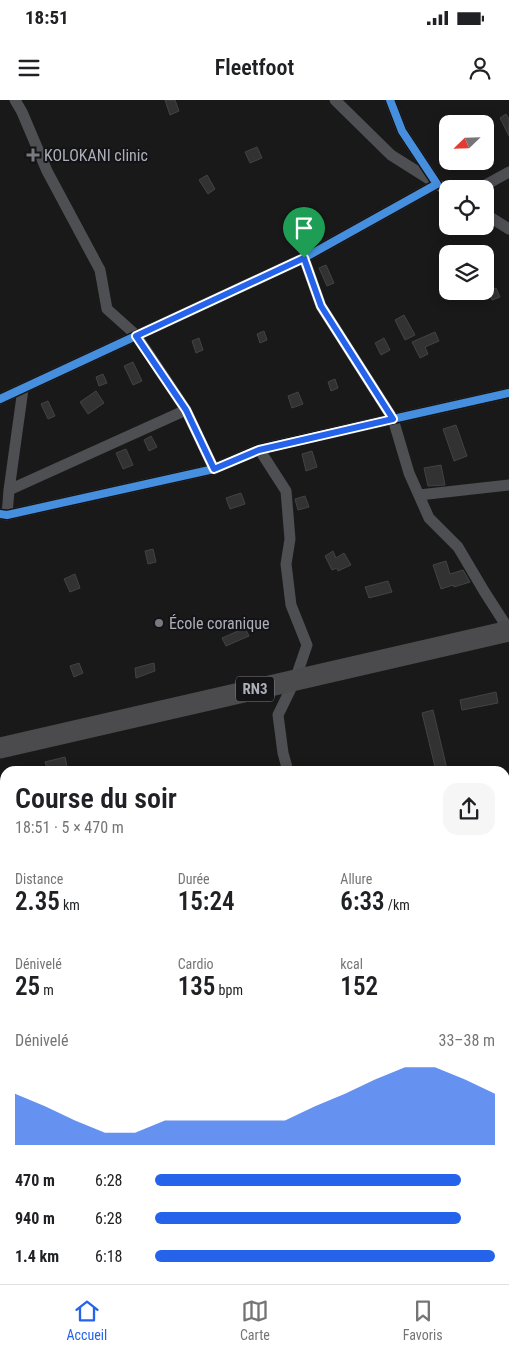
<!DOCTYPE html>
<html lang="fr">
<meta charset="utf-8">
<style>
body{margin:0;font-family:"Roboto Condensed",sans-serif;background:#f6f6f6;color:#202124;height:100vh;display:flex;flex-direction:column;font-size:19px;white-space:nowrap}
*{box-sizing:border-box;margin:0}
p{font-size:16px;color:#757577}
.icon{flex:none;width:28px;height:28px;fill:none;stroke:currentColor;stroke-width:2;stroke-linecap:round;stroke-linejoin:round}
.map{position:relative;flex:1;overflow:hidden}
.details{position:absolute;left:0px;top:666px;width:510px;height:519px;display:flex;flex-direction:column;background:#fff;border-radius:15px 15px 0 0;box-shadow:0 2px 12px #0003}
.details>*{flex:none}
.needle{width:32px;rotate:247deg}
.fabs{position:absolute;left:439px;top:15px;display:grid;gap:10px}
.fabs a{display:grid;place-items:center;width:55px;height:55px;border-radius:10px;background:#fff;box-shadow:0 2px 12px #0003;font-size:25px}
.pin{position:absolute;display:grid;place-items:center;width:42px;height:42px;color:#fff;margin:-51px -21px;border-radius:50% 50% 50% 0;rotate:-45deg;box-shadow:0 0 5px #0007}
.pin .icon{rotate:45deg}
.round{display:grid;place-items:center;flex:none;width:52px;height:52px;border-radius:15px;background:#f6f6f6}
.headline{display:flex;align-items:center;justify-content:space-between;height:85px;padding:0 15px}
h1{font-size:28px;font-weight:600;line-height:38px}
.figures{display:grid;grid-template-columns:repeat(3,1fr);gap:8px;height:85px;padding:5px 15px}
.figures div{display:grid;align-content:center}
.figures b{font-size:25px;font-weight:600}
.figures small{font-size:14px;font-weight:400}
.figures p{font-size:14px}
.chart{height:140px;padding:10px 15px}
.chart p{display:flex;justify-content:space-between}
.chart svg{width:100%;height:90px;margin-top:5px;fill:#2563eb;opacity:.7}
ul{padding:0 15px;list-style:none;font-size:16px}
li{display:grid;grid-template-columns:80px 60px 1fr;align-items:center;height:38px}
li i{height:12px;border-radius:6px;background:#2563eb}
.status{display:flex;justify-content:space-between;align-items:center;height:35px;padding:0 25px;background:#fff;direction:ltr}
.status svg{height:14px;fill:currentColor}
header{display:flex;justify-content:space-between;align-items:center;height:65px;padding:0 15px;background:#fff;font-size:22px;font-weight:600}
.menu{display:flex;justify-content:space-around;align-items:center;height:70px;border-top:1px solid #e0e0e0;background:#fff;font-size:14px;color:#757577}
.menu a{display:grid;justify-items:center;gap:2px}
.menu .current{color:#2563eb}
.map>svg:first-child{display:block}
.building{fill:#323233;stroke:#424345}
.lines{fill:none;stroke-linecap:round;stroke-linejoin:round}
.street{stroke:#4e4f52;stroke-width:11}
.secondary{stroke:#4d4d50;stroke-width:16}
.highway{stroke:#4b4b4e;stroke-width:21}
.cycleway-casing{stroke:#141315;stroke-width:11}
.cycleway{stroke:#468fdf;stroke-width:8}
.route-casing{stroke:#fff;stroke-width:10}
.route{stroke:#2563eb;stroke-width:6}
.poi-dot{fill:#797a81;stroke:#141315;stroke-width:2}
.labels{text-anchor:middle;stroke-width:4;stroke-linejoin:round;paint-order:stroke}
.shield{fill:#141315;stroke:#7e8088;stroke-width:1}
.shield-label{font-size:15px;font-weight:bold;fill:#acafb9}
.poi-label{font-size:16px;fill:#acafb9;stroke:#141315;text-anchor:start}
</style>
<div class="status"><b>18:51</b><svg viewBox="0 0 49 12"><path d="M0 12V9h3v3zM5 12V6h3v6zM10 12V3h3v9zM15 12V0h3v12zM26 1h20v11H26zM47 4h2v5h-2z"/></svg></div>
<header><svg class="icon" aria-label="menu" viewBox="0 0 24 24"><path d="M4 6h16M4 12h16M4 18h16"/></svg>Fleetfoot<svg class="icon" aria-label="person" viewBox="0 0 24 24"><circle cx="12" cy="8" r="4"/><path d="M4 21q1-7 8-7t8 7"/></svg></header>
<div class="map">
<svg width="509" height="1184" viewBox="0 0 509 1184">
<rect width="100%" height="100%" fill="#191919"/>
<path class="building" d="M165 0H175L179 11 170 15Z
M506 14 509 19V36L500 18Z
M257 47 262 58 250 63 245 52Z
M207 75 215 89 208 94 199 80Z
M326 165 334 183 327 186 319 168Z
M496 188 500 197 492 200 489 191Z
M404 215 415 235 405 240 395 220Z
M264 231 267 240 260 243 257 234Z
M435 232 439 241 425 247 428 254 420 258 412 242Z
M199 238 203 250 196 253 192 241Z
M384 238 390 250 381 255 375 243Z
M133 262 142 281 133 285 124 266Z
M103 274 107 283 99 286 96 277Z
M335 279 338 288 331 291 328 282Z
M96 291 104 303 88 314 80 302Z
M298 292 303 304 292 308 288 296Z
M48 301 55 316 48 319 41 304Z
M456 325 467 356 454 361 443 329Z
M151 336 157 347 149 351 144 340Z
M126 349 133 365 123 369 116 353Z
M312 351 317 367 306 371 302 354Z
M441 365 445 385 428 386 424 368Z
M241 393 245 404 230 409 226 398Z
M305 396 309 407 298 410 295 399Z
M153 449 156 462 148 464 145 451Z
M333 451 336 458 344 453 351 465 338 471 337 468 332 470 325 456Z
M446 461 450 474 463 470 470 482 454 487 453 485 441 489 433 465Z
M75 474 80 488 70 492 64 479Z
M388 481 392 492 369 498 365 487Z
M245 528 249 536 226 546 222 538Z
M79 563 83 573 74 577 70 566Z
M154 563 155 571 136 578 135 568Z
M496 592 498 603 462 610 460 600Z
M433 610 447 669 440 671H436L422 613Z
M65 657 68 671H48L45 662Z"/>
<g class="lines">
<path class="street" d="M15 0 22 12 47 71 100 170 107 209 136 235 186 310 214 369
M335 0 391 55 448 91
M478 89 509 72
M485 114 509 129
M304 158 321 206 393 319 409 373 429 418 458 447 484 491 509 530
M0 299 304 158 437 84 402 31 390 0
M259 349 286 391 290 439 286 464 291 505 307 545 295 580 278 615 283 653 288 671
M9 390 23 289
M419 395 509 385
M0 414 7 415 214 369 259 349 509 293
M7 415 9 390 186 310
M505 696 509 693
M505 706H509
M0 930 5 936
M505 980 509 973
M0 1031 5 1027
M0 1069 5 1074
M0 1136 5 1132
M89 1180 93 1184
M320 1180 325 1184
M439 1180 443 1184
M69 1184 74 1180
M203 1184 208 1180
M343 1184 348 1180"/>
<path class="secondary" d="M0 856 5 858
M505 1113 509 1115"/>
<path class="highway" d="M0 648 509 531"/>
<defs>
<path id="cycleway" d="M0 299 304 158 437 84 402 31 390 0
M0 414 7 415 214 369 259 349 509 293"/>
</defs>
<use href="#cycleway" class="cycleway-casing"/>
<use href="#cycleway" class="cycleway"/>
</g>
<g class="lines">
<defs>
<path id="route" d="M304 158 321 206 393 319 259 350 214 369 186 310 136 236Z"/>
</defs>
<use href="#route" class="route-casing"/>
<use href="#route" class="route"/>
</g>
<g class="poi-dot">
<path d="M30.5 47.5h5v5h5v5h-5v5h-5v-5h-5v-5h5z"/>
<circle cx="159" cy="523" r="5"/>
</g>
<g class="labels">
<rect class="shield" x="236" y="576.5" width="38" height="25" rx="4"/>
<g class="shield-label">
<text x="255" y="594">RN3</text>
</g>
<g class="poi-label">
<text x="44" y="61">KOLOKANI clinic</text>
<text x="169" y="529">École coranique</text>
</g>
</g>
</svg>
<div class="fabs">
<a><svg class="needle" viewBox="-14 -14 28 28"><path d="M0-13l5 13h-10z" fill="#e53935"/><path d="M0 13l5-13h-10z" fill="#757577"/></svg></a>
<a><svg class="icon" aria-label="locate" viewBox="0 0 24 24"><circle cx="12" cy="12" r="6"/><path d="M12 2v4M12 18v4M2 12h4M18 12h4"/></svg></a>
<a><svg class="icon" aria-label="layers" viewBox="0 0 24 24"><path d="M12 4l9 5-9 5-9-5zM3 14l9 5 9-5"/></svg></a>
</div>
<div class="pin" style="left:304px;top:158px;background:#1e9e55"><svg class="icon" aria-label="arrive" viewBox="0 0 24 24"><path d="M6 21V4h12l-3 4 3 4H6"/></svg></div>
<section class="details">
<div class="headline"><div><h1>Course du soir</h1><p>18:51 · 5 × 470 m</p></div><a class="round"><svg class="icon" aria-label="share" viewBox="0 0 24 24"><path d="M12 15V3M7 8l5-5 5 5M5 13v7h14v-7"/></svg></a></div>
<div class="figures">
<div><p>Distance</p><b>2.35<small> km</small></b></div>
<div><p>Durée</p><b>15:24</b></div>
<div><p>Allure</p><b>6:33<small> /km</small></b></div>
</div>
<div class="figures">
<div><p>Dénivelé</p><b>25<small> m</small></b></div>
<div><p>Cardio</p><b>135<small> bpm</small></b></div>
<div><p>kcal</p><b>152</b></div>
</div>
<div class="chart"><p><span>Dénivelé</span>33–38 m</p>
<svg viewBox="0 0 160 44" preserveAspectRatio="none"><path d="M0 44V19L10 25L20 32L30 38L40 38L50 32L60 32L70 32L80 32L90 32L100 25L110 19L120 12L130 6L140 6L150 12L160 19V44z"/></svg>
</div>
<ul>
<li><b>470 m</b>6:28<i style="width:90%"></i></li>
<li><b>940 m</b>6:28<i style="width:90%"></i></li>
<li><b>1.4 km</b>6:18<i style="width:100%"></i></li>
</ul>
</section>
</div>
<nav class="menu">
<a class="current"><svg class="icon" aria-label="home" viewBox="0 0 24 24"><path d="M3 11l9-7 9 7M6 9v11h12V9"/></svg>Accueil</a>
<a><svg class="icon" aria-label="map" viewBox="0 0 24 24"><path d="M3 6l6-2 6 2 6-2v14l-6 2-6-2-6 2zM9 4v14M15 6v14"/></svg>Carte</a>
<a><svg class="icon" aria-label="saved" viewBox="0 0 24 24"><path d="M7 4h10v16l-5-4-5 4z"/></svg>Favoris</a>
</nav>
